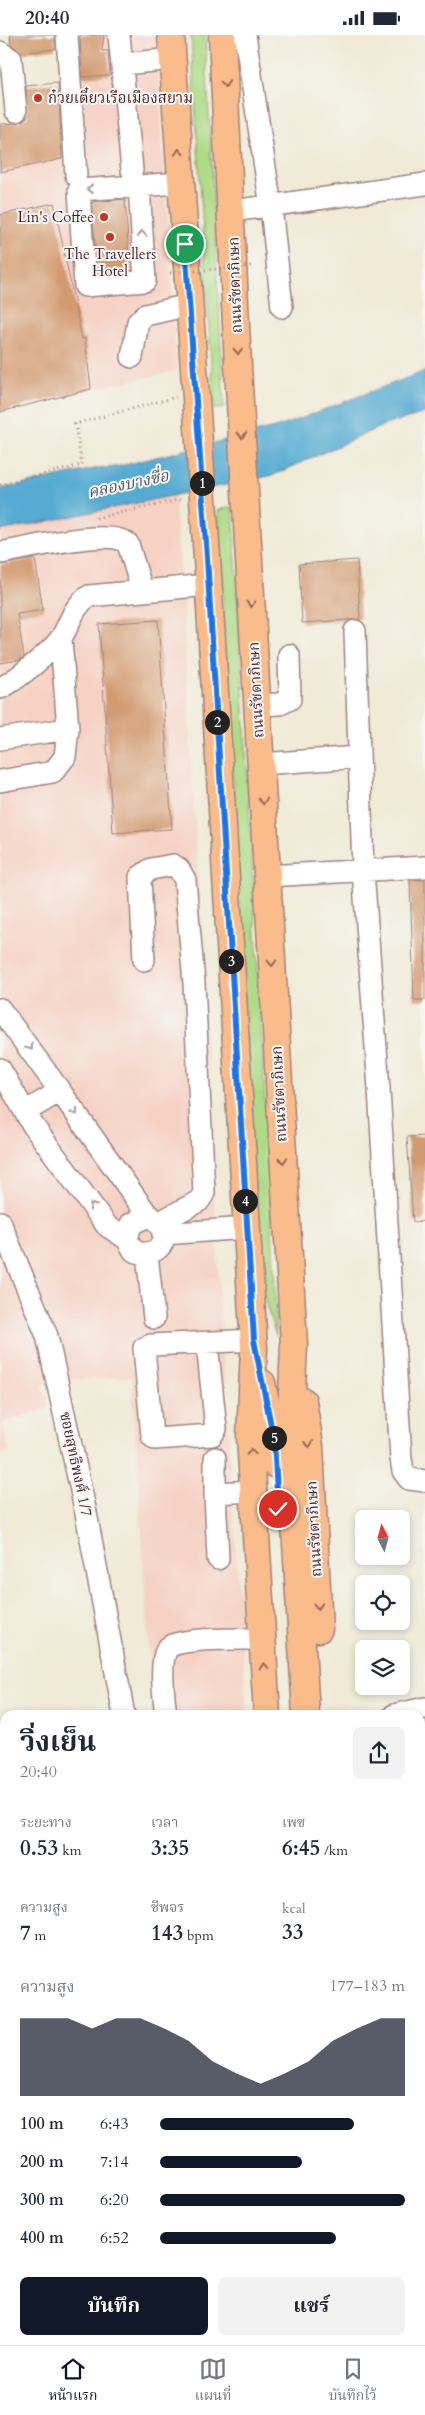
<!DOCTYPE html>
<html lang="th">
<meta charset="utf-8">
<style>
body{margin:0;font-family:Cardo,"Noto Serif Thai",serif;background:#f2f2f3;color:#1f2937;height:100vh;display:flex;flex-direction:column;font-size:19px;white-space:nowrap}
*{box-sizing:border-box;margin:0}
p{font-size:16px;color:#747a83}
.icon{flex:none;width:28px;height:28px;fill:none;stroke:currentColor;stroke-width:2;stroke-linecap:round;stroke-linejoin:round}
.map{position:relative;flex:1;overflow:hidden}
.drawer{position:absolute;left:0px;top:1675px;width:425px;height:635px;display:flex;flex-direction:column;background:#fff;border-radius:15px 15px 0 0;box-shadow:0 2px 8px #0003}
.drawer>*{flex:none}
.needle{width:32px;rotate:354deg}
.fabs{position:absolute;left:355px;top:1475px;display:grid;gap:10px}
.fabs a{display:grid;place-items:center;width:55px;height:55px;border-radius:8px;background:#fff;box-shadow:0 2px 8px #0003;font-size:25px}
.pin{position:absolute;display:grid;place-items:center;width:42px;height:42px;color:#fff;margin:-21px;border:2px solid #fff;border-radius:50%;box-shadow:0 1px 5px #0007}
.km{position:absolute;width:25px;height:25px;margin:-12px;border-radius:50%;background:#222;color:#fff;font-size:14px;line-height:25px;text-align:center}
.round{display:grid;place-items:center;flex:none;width:52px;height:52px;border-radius:8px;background:#f2f2f3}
.head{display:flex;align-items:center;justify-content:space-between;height:85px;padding:0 20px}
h1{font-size:28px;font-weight:700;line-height:38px}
.metrics{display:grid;grid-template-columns:repeat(3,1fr);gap:8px;height:85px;padding:5px 20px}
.metrics div{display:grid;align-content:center}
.metrics b{font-size:21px;font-weight:700}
.metrics small{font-size:14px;font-weight:400}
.metrics p{font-size:14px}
.chart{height:140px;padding:10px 20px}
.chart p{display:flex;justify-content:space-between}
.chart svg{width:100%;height:90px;margin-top:5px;fill:#111827;opacity:.7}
.action{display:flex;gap:10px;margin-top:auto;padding:10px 20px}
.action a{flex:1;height:58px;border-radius:8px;background:#111827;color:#fff;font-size:20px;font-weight:700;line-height:58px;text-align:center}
.action a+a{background:#f2f2f3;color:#1f2937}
ul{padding:0 20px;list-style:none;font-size:16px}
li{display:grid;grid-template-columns:80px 60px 1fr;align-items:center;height:38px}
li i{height:12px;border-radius:6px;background:#111827}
.status{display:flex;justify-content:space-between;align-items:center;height:35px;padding:0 25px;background:#fff;direction:ltr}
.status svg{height:14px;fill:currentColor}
.menu{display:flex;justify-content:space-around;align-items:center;height:70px;border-top:1px solid #e0e1e3;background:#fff;font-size:14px;color:#747a83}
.menu a{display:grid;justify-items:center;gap:2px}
.menu .active{color:#111827}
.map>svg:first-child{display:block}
.built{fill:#f6d2c4}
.green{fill:#afda86;stroke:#7c7c58}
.water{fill:#54abd1;stroke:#4f657e}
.building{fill:#d29a70}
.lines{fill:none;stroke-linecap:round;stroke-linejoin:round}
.minor-casing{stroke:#9d8480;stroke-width:24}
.major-casing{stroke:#9d8480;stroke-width:29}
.path{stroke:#9d8480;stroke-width:3;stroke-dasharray:1 4;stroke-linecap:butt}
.minor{stroke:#fff;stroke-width:21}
.major{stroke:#fabc8b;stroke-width:26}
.path-bridge{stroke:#9d8480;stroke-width:3;stroke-dasharray:1 4;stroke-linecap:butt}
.oneway{stroke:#996656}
.oneway2{stroke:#ae9aa0}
.route-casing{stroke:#fff;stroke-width:10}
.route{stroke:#1a73e8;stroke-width:6}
.poi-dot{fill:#c8321e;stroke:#f6f6f2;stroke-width:2}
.labels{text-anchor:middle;stroke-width:4;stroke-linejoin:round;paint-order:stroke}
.poi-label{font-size:15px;fill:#4a1f2b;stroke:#f6f6f2;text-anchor:start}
.street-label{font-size:15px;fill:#4a1f2b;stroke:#f6f6f2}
.water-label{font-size:16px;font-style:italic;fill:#4e576d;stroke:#f6f6f2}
</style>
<div class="status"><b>20:40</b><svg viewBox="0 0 49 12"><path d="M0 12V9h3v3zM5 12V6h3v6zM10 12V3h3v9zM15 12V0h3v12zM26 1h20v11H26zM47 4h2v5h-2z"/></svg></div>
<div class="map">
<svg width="425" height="2310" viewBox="0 0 425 2310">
<rect width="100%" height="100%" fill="#f6f6f2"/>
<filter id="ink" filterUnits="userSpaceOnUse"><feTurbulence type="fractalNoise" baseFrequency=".02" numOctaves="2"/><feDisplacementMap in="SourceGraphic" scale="10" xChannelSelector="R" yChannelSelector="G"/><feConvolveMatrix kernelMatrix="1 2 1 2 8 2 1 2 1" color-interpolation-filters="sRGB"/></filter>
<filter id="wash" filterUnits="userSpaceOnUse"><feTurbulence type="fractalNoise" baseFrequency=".0096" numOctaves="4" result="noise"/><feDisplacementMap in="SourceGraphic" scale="20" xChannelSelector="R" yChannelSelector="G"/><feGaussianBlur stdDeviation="1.12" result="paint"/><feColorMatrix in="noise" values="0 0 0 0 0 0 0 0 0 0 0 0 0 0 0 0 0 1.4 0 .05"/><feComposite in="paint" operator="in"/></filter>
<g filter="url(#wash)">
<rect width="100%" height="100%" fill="#f0ead6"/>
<path class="built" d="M61 0H156L177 336 91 354 0 377V89L61 78 66 75Z
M174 460 183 567 221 1288 247 1680H153L132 1342 74 1344 42 1350 50 1373 2 1388 10 1416 0 1420V496Z
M189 2305H278V2310H189Z"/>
<path class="green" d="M191 0H205L224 373 214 374Z
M233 472 275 1252 276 1301 257 1240 238 839 218 475Z"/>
<path class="water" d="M425 336V378L384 390 274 440 0 496V454L94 434 116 432 278 392Z"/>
<g id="blocks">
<path class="building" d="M10 0H55V14L22 18 11 9Z
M80 0H104L102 16H108L110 40 82 42Z
M58 48 62 124 0 137V89L18 88 27 82 26 51Z
M125 164 130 235 97 237 92 167Z
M54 168 82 304 85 303 91 354 0 377V180Z
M35 524 43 575 17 579 24 622 20 625 0 628V530Z
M357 525 360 584 302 588 299 529Z
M158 585 172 794 113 798 99 589Z
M410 845H425V965H414Z
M425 1101V1186L413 1187 407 1102Z"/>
</g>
</g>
<g filter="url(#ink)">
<use href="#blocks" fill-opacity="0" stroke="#9d8480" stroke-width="1"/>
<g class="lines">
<defs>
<path id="minor" d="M67 0 76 140
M119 0 132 135
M245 0 271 172 282 272
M0 17 11 24 16 76
M123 29 173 24
M139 151 145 246 85 251 79 155 180 148
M232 176 425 149
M132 322 138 287 145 280 189 270
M0 518C25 514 112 492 128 509L142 555
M355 596 363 835 379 1054 401 1424 403 1436 409 1444 425 1446
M0 653C13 648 53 615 61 603 71 588 72 572 89 561L208 550
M257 670 280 669 290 664 289 620
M0 704 68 694
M261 729 359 722
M0 746 53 737 65 722 68 694 61 604
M267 841 425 832
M144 925 140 842 151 834 173 830 179 834 185 845 194 948 204 1158 199 1166 158 1188
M0 974 60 1056
M0 1034 34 1092 107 1191 127 1204
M25 1077 60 1056 147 1179
M147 1179C152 1183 158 1187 161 1193 171 1212 149 1223 134 1216L127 1204 131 1189 144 1183Z
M0 1187 47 1301 86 1478 124 1680
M163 1199 247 1193
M147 1219 154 1283
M207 1308 216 1394 212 1400 155 1404 152 1401 144 1313 151 1310 254 1305
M215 1423V1458
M218 1524 215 1458 253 1456
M166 1680C164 1664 159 1628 167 1614 174 1602 247 1604 262 1604
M394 1680 425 1673
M420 1770 425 1769
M0 1773 5 1772
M420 1876H425
M0 1892H5
M420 1988 425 2148
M0 1997H5"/>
<path id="major" d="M171 0 207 523 254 1313 250 1402 267 1680
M222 0 239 351 294 1309 290 1405 306 1680
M262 1348 274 1406 276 1430
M303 1366 310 1411 319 1594
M0 2164H5
M305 2305 306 2310
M324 2305 325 2310
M361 2305 362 2310"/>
</defs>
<use href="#minor" class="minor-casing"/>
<use href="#major" class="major-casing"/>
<path class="path" d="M0 450 82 430 75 389 176 362
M96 483 183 464"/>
<use href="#minor" class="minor"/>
<use href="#major" class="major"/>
<path class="path-bridge" d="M170 238 251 231"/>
</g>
<defs><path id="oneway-chevron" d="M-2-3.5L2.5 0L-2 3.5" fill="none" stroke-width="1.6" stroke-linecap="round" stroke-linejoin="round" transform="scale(1.25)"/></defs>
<g class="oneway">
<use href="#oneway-chevron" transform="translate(225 49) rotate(87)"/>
<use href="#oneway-chevron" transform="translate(179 117) rotate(-93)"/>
<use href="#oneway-chevron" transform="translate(238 316) rotate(88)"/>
<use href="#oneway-chevron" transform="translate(242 400) rotate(87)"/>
<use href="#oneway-chevron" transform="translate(251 569) rotate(87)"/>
<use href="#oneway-chevron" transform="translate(263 766) rotate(87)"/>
<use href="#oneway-chevron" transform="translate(272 928) rotate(87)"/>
<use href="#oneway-chevron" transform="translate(283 1125) rotate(87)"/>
<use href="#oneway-chevron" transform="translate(309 1409) rotate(83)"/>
<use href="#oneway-chevron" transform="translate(251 1417) rotate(-94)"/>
<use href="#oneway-chevron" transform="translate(318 1571) rotate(87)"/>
<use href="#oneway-chevron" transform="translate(264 1631) rotate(-94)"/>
</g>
<g class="oneway2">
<use href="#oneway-chevron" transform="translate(90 154) rotate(176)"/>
<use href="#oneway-chevron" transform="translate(142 199) rotate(-94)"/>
<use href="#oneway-chevron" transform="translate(30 1012) rotate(55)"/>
<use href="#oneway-chevron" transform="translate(75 1077) rotate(55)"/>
<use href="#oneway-chevron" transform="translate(92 1171) rotate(-127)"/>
</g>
</g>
<g class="lines" filter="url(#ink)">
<defs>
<path id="route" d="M185 209 207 523 254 1305 274 1406 278 1474"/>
</defs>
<use href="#route" class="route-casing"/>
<use href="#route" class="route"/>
</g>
<g class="poi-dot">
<circle cx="38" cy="63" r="5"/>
<circle cx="104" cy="182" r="5"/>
<circle cx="110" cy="202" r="5"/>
</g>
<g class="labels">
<g class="poi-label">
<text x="48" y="68">ก๋วยเตี๋ยวเรือเมืองสยาม</text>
<text x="94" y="187" text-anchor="end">Lin's Coffee</text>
<text x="110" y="224" text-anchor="middle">The Travellers<tspan x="110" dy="17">Hotel</tspan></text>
</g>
<g class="street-label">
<text transform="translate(235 250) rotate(-92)" y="5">ถนนรัชดาภิเษก</text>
<text transform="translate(256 655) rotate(-93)" y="5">ถนนรัชดาภิเษก</text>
<text transform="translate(279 1059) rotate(-93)" y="5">ถนนรัชดาภิเษก</text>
<text transform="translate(76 1429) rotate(78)" y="5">ซอยสุทธิพงศ์ 1/7</text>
<text transform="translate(314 1494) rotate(-93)" y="5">ถนนรัชดาภิเษก</text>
</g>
<g class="water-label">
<text transform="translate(128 448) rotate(-12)" y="6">คลองบางซื่อ</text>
</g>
</g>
</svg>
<div class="fabs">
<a><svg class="needle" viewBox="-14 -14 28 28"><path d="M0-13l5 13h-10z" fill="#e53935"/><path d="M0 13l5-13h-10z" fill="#747a83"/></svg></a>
<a><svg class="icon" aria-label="locate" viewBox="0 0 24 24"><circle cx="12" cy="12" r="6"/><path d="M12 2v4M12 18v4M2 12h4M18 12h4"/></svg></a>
<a><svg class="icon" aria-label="layers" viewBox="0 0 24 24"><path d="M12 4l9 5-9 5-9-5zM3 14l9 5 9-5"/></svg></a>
</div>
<div class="pin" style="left:185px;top:209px;background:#1e9e55"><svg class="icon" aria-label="arrive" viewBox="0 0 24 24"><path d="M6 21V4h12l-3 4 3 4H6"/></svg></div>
<div class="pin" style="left:278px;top:1474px;background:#d93025"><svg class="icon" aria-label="check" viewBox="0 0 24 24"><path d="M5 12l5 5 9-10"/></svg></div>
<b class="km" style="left:202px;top:448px">1</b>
<b class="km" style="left:217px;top:687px">2</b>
<b class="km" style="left:231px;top:926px">3</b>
<b class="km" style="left:245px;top:1166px">4</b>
<b class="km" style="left:274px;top:1403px">5</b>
<section class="drawer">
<div class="head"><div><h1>วิ่งเย็น</h1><p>20:40</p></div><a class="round"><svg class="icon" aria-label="share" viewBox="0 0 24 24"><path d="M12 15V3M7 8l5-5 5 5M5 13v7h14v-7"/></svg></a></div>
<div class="metrics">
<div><p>ระยะทาง</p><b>0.53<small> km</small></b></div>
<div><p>เวลา</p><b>3:35</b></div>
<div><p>เพซ</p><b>6:45<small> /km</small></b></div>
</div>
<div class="metrics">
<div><p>ความสูง</p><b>7<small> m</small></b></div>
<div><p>ชีพจร</p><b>143<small> bpm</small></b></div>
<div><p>kcal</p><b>33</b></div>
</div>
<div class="chart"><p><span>ความสูง</span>177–183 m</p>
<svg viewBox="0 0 160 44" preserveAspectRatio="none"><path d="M0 44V6L10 6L20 6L30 11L40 6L50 6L60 11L70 17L80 27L90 33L100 38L110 33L120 27L130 17L140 11L150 6L160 6V44z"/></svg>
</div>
<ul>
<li><b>100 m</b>6:43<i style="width:79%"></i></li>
<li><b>200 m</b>7:14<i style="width:58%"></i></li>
<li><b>300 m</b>6:20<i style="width:100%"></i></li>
<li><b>400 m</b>6:52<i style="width:72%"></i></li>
</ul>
<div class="action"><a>บันทึก</a><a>แชร์</a></div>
</section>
</div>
<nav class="menu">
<a class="active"><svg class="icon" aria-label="home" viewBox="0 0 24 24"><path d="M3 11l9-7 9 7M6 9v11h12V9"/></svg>หน้าแรก</a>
<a><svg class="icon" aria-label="map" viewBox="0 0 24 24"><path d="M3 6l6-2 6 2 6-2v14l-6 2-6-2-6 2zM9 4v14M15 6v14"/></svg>แผนที่</a>
<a><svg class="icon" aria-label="saved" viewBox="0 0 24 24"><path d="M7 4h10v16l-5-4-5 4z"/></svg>บันทึกไว้</a>
</nav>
